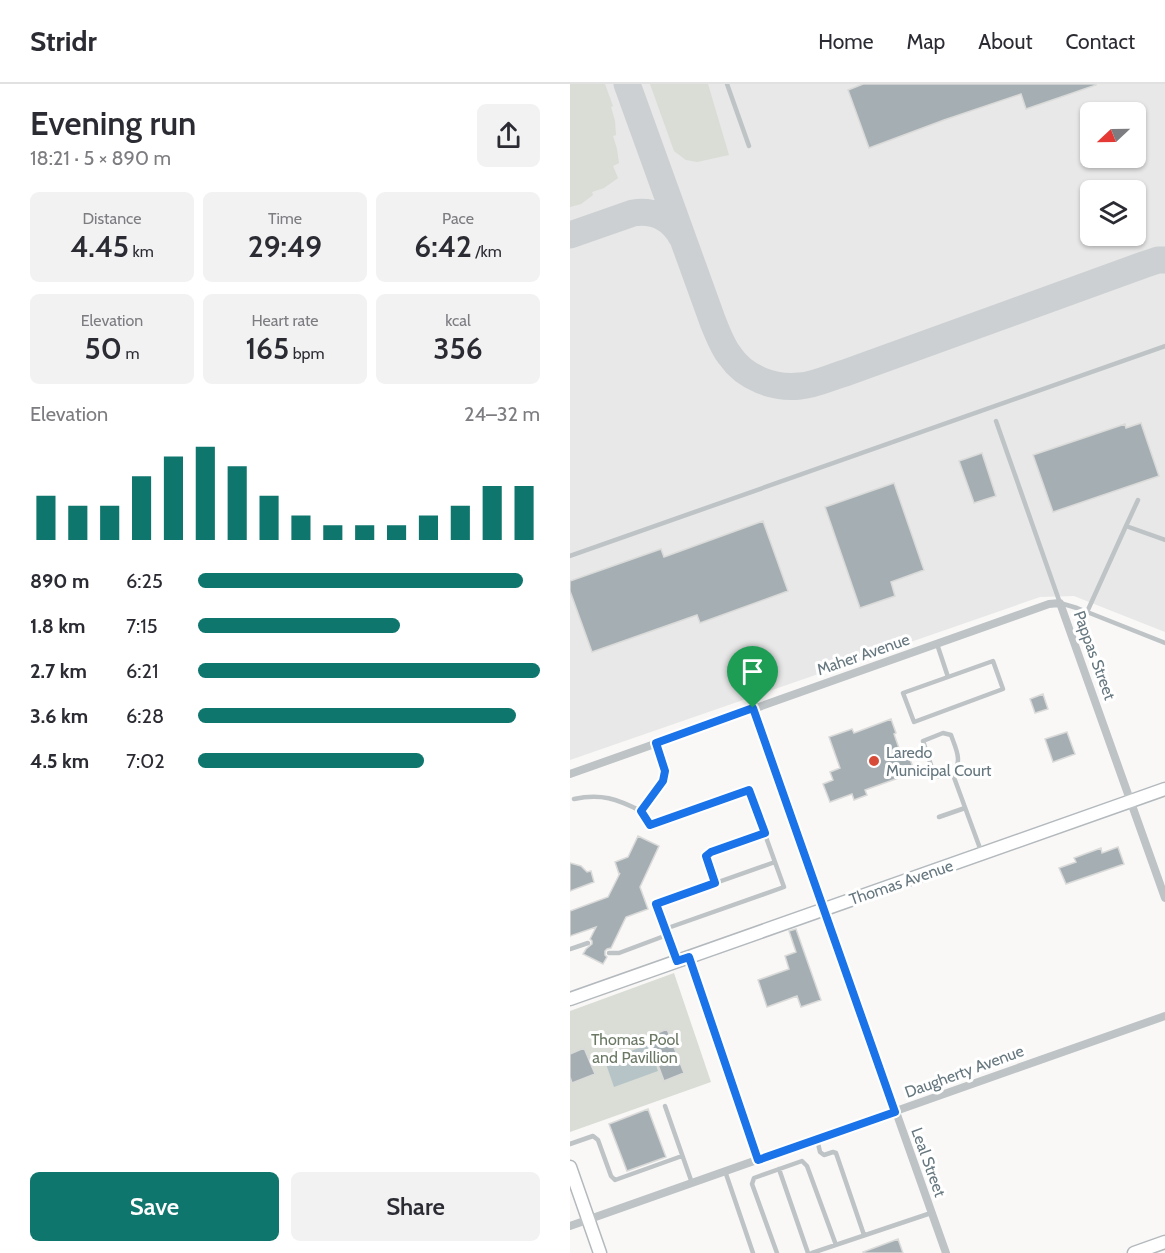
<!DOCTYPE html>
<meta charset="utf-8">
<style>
body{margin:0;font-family:Cabin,sans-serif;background:#f2f2f3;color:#2b2b33;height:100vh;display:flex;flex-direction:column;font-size:22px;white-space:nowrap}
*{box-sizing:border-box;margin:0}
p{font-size:20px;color:#7c7c81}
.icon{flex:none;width:33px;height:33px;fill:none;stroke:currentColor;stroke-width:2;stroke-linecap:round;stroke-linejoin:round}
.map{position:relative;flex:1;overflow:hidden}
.details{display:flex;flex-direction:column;background:#fff;width:570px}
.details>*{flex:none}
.needle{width:39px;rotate:248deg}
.buttons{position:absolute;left:510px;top:18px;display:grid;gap:12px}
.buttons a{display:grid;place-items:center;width:66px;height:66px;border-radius:9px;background:#fff;box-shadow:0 2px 4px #0004;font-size:30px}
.pin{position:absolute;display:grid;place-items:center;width:51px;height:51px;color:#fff;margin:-62px -26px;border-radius:50% 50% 50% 0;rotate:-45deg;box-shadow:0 0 6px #0007}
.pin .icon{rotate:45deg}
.round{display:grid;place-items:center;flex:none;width:63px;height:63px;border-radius:9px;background:#f2f2f3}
.summary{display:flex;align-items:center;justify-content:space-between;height:102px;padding:0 30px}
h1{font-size:33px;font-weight:600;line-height:45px}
.stats{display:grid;grid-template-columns:repeat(3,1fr);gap:9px;height:102px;padding:6px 30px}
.stats div{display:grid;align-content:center;border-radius:9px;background:#f2f2f3;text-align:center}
.stats b{font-size:30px;font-weight:600}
.stats small{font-size:16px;font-weight:400}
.stats p{font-size:16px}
.chart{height:168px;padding:12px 30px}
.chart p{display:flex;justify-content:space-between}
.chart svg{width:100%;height:108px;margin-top:6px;stroke:#0f766e;stroke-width:6}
.primary-button{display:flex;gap:12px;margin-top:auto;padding:12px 30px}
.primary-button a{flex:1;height:69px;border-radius:9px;background:#0f766e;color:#fff;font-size:24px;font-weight:600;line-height:69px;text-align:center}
.primary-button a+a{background:#f2f2f3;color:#2b2b33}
ul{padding:0 30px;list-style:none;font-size:20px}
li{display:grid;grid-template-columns:96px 72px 1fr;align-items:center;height:45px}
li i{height:15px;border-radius:8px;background:#0f766e}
header{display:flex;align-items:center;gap:36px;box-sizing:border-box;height:84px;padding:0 30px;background:#fff;border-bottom:2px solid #e1e1e2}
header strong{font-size:28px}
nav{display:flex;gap:33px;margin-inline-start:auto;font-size:21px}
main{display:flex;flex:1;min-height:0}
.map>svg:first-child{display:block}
.built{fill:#e7e8e7;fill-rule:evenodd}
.green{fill:#d9ddd6}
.water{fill:#b7c4c7}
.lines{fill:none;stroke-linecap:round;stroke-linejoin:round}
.taxiway{stroke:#ccd0d2;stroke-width:27}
.building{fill:#a5afb3;stroke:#dadad9;stroke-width:1.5}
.secondary-casing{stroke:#b3b9bd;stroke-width:15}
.lane{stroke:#bec3c6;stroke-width:4.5}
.street{stroke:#bec3c6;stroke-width:8}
.secondary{stroke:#fff;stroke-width:12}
.route-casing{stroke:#fff;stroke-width:12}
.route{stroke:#1a73e8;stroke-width:8}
.poi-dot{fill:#d64c39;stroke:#fff;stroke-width:2}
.labels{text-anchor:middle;stroke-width:6;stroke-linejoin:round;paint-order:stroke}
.street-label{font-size:16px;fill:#66777f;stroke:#fff}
.poi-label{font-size:16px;fill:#66777f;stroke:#fff;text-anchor:start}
.park-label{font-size:16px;fill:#6a7864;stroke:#fff}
</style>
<header>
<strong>Stridr</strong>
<nav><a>Home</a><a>Map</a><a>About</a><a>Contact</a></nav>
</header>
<main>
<section class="details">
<div class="summary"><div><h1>Evening run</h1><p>18:21 · 5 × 890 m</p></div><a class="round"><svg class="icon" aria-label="share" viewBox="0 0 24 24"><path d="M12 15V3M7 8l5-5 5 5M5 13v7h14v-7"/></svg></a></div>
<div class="stats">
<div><p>Distance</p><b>4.45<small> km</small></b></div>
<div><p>Time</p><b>29:49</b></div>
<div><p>Pace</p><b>6:42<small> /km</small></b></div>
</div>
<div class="stats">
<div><p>Elevation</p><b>50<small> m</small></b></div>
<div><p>Heart rate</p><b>165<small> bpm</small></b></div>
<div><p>kcal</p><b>356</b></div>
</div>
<div class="chart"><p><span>Elevation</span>24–32 m</p>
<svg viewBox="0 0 160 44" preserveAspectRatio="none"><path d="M5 44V26M15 44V30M25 44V30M35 44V18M45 44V10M55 44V6M65 44V14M75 44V26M85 44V34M95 44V38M105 44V38M115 44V38M125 44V34M135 44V30M145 44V22M155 44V22"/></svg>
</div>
<ul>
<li><b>890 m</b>6:25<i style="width:95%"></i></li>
<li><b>1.8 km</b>7:15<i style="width:59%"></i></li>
<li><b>2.7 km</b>6:21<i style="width:100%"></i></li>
<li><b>3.6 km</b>6:28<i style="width:93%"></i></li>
<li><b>4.5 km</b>7:02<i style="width:66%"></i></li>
</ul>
<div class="primary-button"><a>Save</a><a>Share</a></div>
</section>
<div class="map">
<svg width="595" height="1169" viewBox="0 0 595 1169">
<rect width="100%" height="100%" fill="#f9f8f7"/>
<path class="built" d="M0 0H595V548L504 512 470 513 0 676ZM520 28H566V74H520ZM520 106H566V152H520Z"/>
<path class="green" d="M0 0H35L43 22 41 23 45 37 46 51 43 52 47 65 49 79 43 82 48 94 34 104 22 108 23 111 11 120 0 123Z
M80 0H138L159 71 127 78 116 76 104 67Z
M104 889 141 998 0 1048V927Z"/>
<path class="water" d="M79 960 88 987 44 1003 35 977Z"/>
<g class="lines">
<path class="taxiway" d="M57 0 143 238C148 250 152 262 160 272 175 294 204 305 230 302 245 301 261 293 275 289L573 181 588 176H595
M0 151 63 129C84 126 101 134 111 152"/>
</g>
<path class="building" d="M293 0H526V1L456 25 451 10 374 36 299 64 278 6Z
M571 339 589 392 483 428 463 371 555 340 556 344Z
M412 369 426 412 404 419 389 377Z
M324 399 354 486 321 498 325 512 290 524 255 423Z
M193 437 218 507 130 539 127 531 22 568 0 507V497L91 465 94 473Z
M473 610 478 625 465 629 460 615Z
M321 635 326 649 324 650 331 670 337 668 345 688 295 706 297 711 284 716 282 710 260 718 253 700 263 696 260 688 270 684 259 653 282 645 284 649Z
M497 648 505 670 483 678 475 655Z
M68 752 89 762 70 803 78 825 56 833 41 864 37 865 35 867V871L37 873 33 880 13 870 16 865 22 860V857L20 855 26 843 0 852V827L38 813 50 789 49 790 45 778 58 773Z
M548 763 554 780 496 800 489 784 506 778 504 774 531 764 532 769Z
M0 779 11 782 17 788 21 787 24 798 0 807Z
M226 845 251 916 231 923 227 912 197 923 188 896 219 885 215 872 226 868 219 847Z
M97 945 114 989 94 997 81 962 86 959 83 951Z
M14 964 25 990 2 999 0 993V970Z
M78 1025 96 1073 57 1087 39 1040Z
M328 1155 333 1169H293V1168Z"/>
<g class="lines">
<defs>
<path id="secondary" d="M0 915 595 705
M0 1083 30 1169
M564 1169 595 1158"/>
</defs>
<use href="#secondary" class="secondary-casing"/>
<path class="lane" d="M157 0 179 62
M426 337 490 519 507 524 595 559
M556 442 568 416
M0 472 595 262
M517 528 556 442 595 456
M367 560 378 593 333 609 344 638 433 605 423 577 378 593
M373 649 381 651C385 663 395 680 380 689 376 691 370 692 365 693L353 657Z
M382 688 411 767
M4 715C31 709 47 715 71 727L93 697 95 687 86 659
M71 727 80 741 179 706 214 803 95 845 106 877
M369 733 395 724
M145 799 136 772 141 768 195 749
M95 845 86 820 205 778
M0 865 18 859
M39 869H49L97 851
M119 874 188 1076
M95 1022 122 1099
M247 1055 250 1068 254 1071 263 1068 266 1069 294 1151
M0 1060 23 1052 28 1056 41 1092 45 1096 112 1072
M209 1085 238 1169
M155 1087 183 1169
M207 1169 182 1100 184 1094 232 1077 237 1082 266 1161
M242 1169 361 1129"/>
<path class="street" d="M183 624 376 1169
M0 690 479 520 490 519 595 814
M0 1142 595 932"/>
<use href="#secondary" class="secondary"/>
</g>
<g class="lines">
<defs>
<path id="route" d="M183 624 325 1028 188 1076 119 873 107 877 86 820 145 799 136 772 141 768 195 749 179 706 80 741 71 727 93 697 95 687 86 659Z"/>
</defs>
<use href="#route" class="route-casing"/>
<use href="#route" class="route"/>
</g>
<circle class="poi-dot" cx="304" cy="677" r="6"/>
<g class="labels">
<g class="street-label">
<text transform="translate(293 570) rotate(-19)" y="6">Maher Avenue</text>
<text transform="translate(525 571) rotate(70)" y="6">Pappas Street</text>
<text transform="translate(331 798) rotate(-19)" y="6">Thomas Avenue</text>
<text transform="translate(394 987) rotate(-20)" y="6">Daugherty Avenue</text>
<text transform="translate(359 1078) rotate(70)" y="6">Leal Street</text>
</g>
<g class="poi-label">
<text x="316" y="674">Laredo<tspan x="316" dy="18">Municipal Court</tspan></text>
</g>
<g class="park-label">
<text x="65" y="961">Thomas Pool<tspan x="65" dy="18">and Pavillion</tspan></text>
</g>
</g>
</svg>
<div class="buttons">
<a><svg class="needle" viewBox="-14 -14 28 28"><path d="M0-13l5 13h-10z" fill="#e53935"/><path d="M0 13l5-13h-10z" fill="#7c7c81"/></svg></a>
<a><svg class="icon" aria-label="layers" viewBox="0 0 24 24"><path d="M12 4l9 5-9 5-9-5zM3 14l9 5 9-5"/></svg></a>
</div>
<div class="pin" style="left:183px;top:624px;background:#1e9e55"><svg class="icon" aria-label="arrive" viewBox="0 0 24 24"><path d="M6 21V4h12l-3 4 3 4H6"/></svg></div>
</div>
</main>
